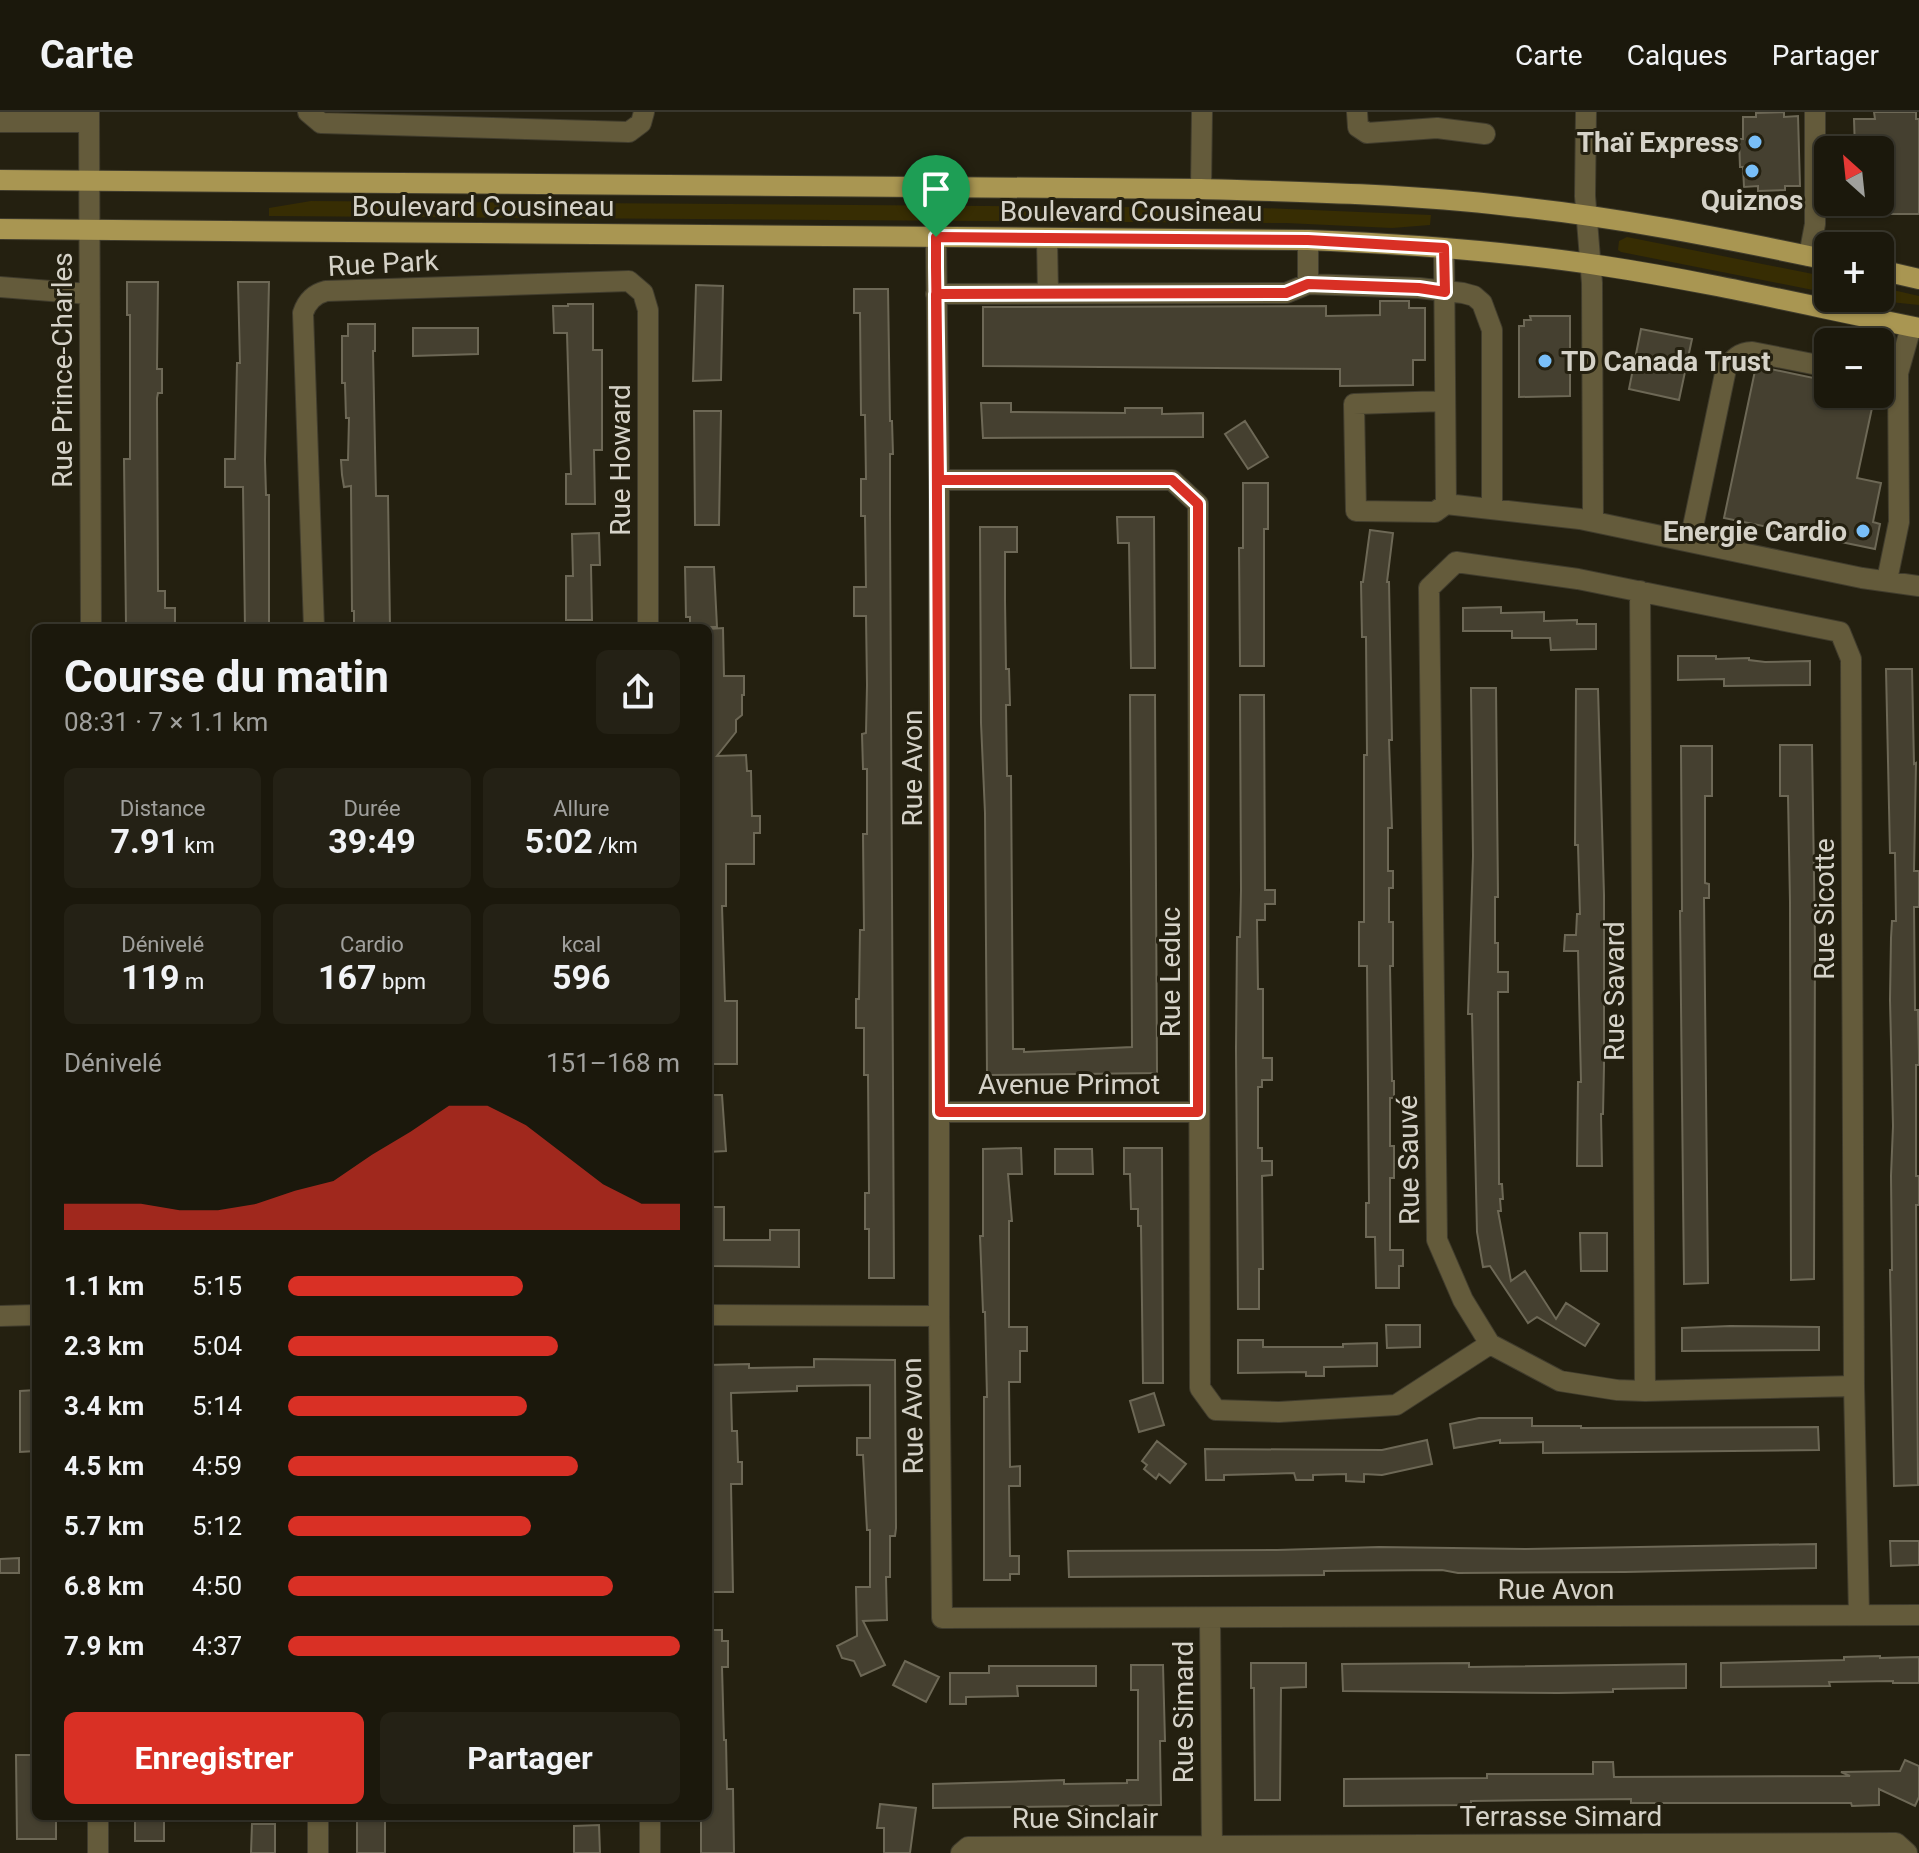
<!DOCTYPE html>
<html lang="fr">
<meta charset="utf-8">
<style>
body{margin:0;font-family:Roboto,sans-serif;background:#242115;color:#f1f3f6;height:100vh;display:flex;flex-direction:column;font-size:30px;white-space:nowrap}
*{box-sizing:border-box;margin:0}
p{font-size:26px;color:#a0a09d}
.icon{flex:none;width:44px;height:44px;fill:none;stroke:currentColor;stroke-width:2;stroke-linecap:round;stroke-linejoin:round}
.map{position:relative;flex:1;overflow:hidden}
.drawer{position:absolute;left:32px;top:512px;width:680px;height:1196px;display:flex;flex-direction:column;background:#1b180c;border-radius:12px;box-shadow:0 2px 6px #0004,0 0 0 2px #39372d}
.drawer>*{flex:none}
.needle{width:52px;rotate:333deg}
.fabs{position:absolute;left:1814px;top:24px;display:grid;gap:16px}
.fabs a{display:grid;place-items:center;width:80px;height:80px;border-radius:12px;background:#1b180c;box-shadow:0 2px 6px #0004,0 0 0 2px #39372d;font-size:40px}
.pin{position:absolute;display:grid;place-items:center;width:68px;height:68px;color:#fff;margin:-82px -34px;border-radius:50% 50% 50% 0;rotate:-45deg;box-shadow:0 0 8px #0007}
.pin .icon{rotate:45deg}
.round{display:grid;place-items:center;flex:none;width:84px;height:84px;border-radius:12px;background:#242115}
.summary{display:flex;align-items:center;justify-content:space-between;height:136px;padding:0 32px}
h1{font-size:44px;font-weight:700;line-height:60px}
.stats{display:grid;grid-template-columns:repeat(3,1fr);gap:12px;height:136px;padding:8px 32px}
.stats div{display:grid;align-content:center;border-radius:12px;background:#242115;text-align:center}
.stats b{font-size:34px;font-weight:700}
.stats small{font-size:22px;font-weight:400}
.stats p{font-size:22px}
.chart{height:224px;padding:16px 32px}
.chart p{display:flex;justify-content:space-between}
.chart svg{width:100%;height:144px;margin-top:8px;fill:#d93025;opacity:.7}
.button{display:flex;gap:16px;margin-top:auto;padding:16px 32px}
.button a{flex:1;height:92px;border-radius:12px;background:#d93025;color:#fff;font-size:32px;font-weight:700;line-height:92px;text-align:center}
.button a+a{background:#242115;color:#f1f3f6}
ul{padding:0 32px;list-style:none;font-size:26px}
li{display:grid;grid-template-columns:128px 96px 1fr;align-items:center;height:60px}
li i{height:20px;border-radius:10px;background:#d93025}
header{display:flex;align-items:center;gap:48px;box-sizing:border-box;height:112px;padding:0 40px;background:#1b180c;border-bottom:2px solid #39372d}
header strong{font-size:38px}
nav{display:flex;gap:44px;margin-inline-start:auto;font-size:28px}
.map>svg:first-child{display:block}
.green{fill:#372d03}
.building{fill:#454030;stroke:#6d6856;stroke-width:2}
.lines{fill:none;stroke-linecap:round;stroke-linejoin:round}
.minor-casing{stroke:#403c2d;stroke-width:22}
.major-casing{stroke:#403c2d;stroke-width:22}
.minor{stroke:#645b3b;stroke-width:20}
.major{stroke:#a99652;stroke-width:20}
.route-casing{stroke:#fff;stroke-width:16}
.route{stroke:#d93025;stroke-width:10}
.poi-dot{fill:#79bff8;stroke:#242010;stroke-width:3}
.labels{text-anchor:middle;stroke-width:6;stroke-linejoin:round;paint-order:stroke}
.poi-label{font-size:28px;font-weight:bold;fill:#d5d2c8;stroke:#242010;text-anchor:end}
.street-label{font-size:28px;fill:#d5d2c8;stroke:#242010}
</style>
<header>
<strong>Carte</strong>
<nav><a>Carte</a><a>Calques</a><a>Partager</a></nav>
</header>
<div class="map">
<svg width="1919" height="1741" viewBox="0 0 1919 1741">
<rect width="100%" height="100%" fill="#242010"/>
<path class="green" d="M311 89 1261 96 1431 103 1430 113 1392 116 1286 111 269 104V96Z
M1627 125 1828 165V181L1621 140 1618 138 1619 129Z
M1880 175 1919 184V193L1852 186H1880Z"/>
<path class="building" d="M1784 0V5L1798 4 1800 74H1785V78L1758 79V74L1744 75 1743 55H1740L1739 27H1743V5H1756V1Z
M1874 0H1916V7H1919V102H1880V38H1855L1854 7H1875Z
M127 170H158L157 257H162V281H158L157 286 158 479H165V496H175V512L142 514 140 512H126L124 347H130V203H127Z
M238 170H269L265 348 266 383H269V516H245L243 375H225V347H235L237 251H240Z
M696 173 723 174 721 268 693 269Z
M854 177H888L890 309H892L893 342H890V403L894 1166H869V1117H865V1081H869L868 963H864V916H856V887H859L860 818H864L863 722H867V657H863L862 622 866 621 867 573 866 504H854V475H866L865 404H861V367H866L865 303H861L860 201H854Z
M1380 189H1409V196H1425V248H1413V273L1340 274V257L983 254V195L1326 194V204L1380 203Z
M568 192H593V238H602V338H594L595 392H566V362H571L567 221H554L553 194H568Z
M1530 204H1570V284L1519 285V214H1524V208H1531Z
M348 212H375V239H373L376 384H388L390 516H354V499H352L351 374 344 375 342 363 341 348H348L349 306H346L345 271H342V224H348Z
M413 216H478V242L413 244Z
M1641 217 1692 227 1679 288 1629 277Z
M1756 254 1828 269V282H1875L1857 366 1881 371 1873 410 1880 412 1875 437 1724 406Z
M981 291H1011V300L1125 301V296H1162V302L1203 301V325L983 326Z
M694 299H721L719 413H695Z
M1245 309 1268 345 1248 357 1225 322Z
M1243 371H1268V417H1264V554H1240L1239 436H1243Z
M1117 405H1154L1155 556H1131L1129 431H1118Z
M980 415H1017V440H1005V489L1006 557H1009L1010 593H1006L1007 664H1011L1013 937H1024V940L1132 935 1130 583H1155L1157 961 987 963 985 701 981 611Z
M1370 418 1393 421 1387 470H1389L1392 628H1389L1392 716H1388V759H1393V776H1389V810H1393V854H1390L1392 969H1394V986H1390V1034H1394V1066H1390V1138H1403V1154H1399V1176H1376L1375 1125H1366V1091H1369L1367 854H1359V810H1364V643H1367L1366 525H1362L1361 470H1363Z
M599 421 600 453H591L592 508H566V464H573L572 422Z
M685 455H714L717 515H690V505H686Z
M1501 495V501L1544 500V509L1577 508V512H1596V537L1551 538 1550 526H1512V519H1463V496Z
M723 516 724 564H744V583H742V603L736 608V620L717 644 746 643 747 659H751L752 704H760V721H754V752H726V794H722L725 889H737V952H708V517Z
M1678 544H1716V547L1749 546V548L1765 550 1810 549V573L1724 574V567L1678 568Z
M1886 557H1912L1914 652 1916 651 1914 759H1919V795H1914L1915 898H1918L1919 943V953H1916V1064H1919V1093H1916L1918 1373 1894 1374 1890 1158H1892L1891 1064 1893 1014 1890 888 1891 826 1892 809H1896L1895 741H1890Z
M1471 576H1496L1498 785H1495V831H1498V860H1508V880H1498L1499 1072H1502L1503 1087H1500L1501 1099H1498L1511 1169 1525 1159 1556 1207 1566 1191 1599 1212 1585 1234 1537 1205 1528 1211 1490 1154 1483 1155 1477 1120 1472 902H1468L1473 744Z
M1576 577H1598L1604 783V954L1603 1002H1601L1602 1054H1577L1578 970H1581L1578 839H1564L1565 823H1576L1577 802H1580L1578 733H1575Z
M1240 583H1264L1265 778H1275V792H1265V808H1257L1258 877H1263V946H1272V968H1262V975H1258V1036H1262V1049H1272V1063L1262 1064 1263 1157H1259V1197H1238L1236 938 1237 825H1240L1241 778Z
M1780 633H1812L1815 830 1814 1167 1791 1168 1790 790 1788 684H1780Z
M1681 634H1712V684H1705V771L1709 772V786H1704L1708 1171 1684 1172 1680 799H1682Z
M708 983H722L726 1039 708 1040Z
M1021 1036 1022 1062H1008L1012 1109H1009V1215H1027V1239H1020V1270H1009L1010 1355 1020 1354V1374H1009L1010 1444H1019V1462H1010V1468H984V1285H987L985 1200H983L980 1124H983V1037Z
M1124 1036H1162L1163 1271H1143L1141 1114H1138V1097H1131L1130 1062H1124Z
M1055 1037H1092L1093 1062H1055Z
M708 1095H724V1128H770V1118H799V1155L708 1154Z
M1580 1121H1607V1159H1581Z
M1386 1213H1420V1235L1387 1236Z
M1730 1214 1819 1215V1238L1682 1239V1216Z
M1238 1228H1263V1235H1343V1232L1377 1231V1254L1324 1255V1264H1306V1260L1238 1261Z
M814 1247 895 1248 896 1416 895 1424H890V1465H886L887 1508 863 1509 885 1553 861 1564 854 1549 842 1546 837 1534 857 1524 856 1475H870V1418H867L863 1343H857V1326H870V1273L797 1274V1279L731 1281 732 1319H737L738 1350H742V1372H731L733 1480H708V1253L749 1252V1256L814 1255Z
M36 1278V1339L20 1340V1279Z
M1154 1281 1164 1313 1139 1320 1130 1289Z
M1479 1306H1532V1314H1581V1316L1818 1315 1819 1338 1543 1341V1330L1500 1331V1328L1454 1336 1450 1312Z
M1427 1328 1432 1352 1382 1363 1364 1362V1370L1346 1369V1362L1313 1363V1368H1296L1294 1361 1224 1363V1368H1206L1205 1337 1382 1338Z
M1157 1329 1186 1352 1170 1371 1159 1362 1156 1367 1144 1357 1147 1353 1142 1349Z
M1890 1429H1919V1453L1891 1454Z
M1816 1432V1456L1625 1460 1458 1461 1442 1458 1324 1459V1463L1069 1465 1068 1439 1277 1438 1379 1435 1526 1437Z
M19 1446V1461H0V1447Z
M708 1518H722V1529H728V1555H722L724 1628H726L727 1677H733L734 1741H701V1704H708Z
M1880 1544V1546L1919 1545V1571H1893V1569L1829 1570 1830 1574 1721 1575V1551L1844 1548V1545Z
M905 1549 939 1565 926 1590 893 1573Z
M1251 1551H1306V1575L1281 1576 1280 1688H1255L1254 1576H1251Z
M1469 1551V1555L1686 1552V1576L1613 1577V1580L1558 1581 1343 1579 1342 1552Z
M1131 1553H1163L1165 1629H1160L1161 1693 933 1696V1672L1064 1668V1672L1127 1671V1668H1138V1578H1131Z
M989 1554H1096V1574H1017L1018 1584 966 1585V1592H950V1561H989Z
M16 1643H36V1704H56V1727H17Z
M1905 1648 1919 1654V1685L1915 1694 1879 1677V1693L1852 1694 1851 1691H1631V1687L1471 1689V1693L1344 1694V1667L1487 1666V1662H1593V1650H1613L1614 1665 1850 1664 1841 1660 1900 1659Z
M880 1692 916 1696 910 1741H884V1716H877Z
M135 1704H164V1729H135Z
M357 1705H385V1741H357Z
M252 1712H275V1741H251Z
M599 1713 600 1741H574V1714Z"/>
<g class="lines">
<defs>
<path id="minor" d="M89 0 91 516
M308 0 321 11 629 20 641 11 644 0
M1357 0 1358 15 1367 21 1437 16 1485 22
M1586 0 1585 84 1592 171 1593 409
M0 10H89
M1201 77 1202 0
M936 125 939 368V1204L942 1506 1919 1503
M1047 126 1048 181
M1308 128V172
M1444 136 1446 392 1580 407 1862 466 1919 474
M1809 144 1815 112V0
M0 175 89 182
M936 182 1286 181 1308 172 1419 176 1463 181 1474 184 1482 191 1492 218V397
M1445 289 1354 292 1356 399 1435 400 1446 392
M939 368H1172L1198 392 1200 1276 1216 1298 1279 1300 1396 1293 1490 1232
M1690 429 1726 257C1733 247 1740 240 1752 240L1828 255
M1887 468 1899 410 1898 261 1911 215
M1640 479 1645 1279
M314 516 303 201C307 189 314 182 326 179L629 169 643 181 648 198V516
M940 1000H1198
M708 1203 939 1204
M0 1204 36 1203
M1854 1274 1645 1279 1617 1278 1560 1269 1490 1232 1463 1188 1437 1128 1429 476 1456 450 1578 467 1840 520 1851 547 1854 1274 1859 1503
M1210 1507 1212 1741
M98 1704V1741
M318 1704V1741
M650 1704V1741
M961 1741 968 1735 1896 1731 1907 1741"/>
<path id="major" d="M0 68 1201 77C1304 80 1408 82 1510 94 1617 105 1723 126 1828 148
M0 117 1308 128C1407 132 1506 139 1604 154 1709 170 1814 195 1919 216
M1880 158 1919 167"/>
</defs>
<use href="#minor" class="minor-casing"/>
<use href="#major" class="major-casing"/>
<use href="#minor" class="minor"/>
<use href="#major" class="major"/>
</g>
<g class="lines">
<defs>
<path id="route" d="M936 125V155L939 368H1172L1198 392V1000H940L936 182 1286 181 1308 172 1419 176 1445 180 1444 136 1308 128 936 125"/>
</defs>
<use href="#route" class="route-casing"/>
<use href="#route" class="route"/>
</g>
<g class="poi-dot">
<circle cx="1755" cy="30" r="8"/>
<circle cx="1752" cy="59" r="8"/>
<circle cx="1545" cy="249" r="8"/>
<circle cx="1863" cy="419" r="8"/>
</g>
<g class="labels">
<g class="poi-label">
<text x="1739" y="40">Thaï Express</text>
<text x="1752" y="98" text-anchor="middle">Quiznos</text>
<text x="1561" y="259" text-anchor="start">TD Canada Trust</text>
<text x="1847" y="429">Energie Cardio</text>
</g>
<g class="street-label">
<text x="483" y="104">Boulevard Cousineau</text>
<text x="1131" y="109">Boulevard Cousineau</text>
<text transform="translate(383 151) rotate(-3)" y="10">Rue Park</text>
<text transform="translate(62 258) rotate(-90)" y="10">Rue Prince-Charles</text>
<text transform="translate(620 348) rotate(-90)" y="10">Rue Howard</text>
<text transform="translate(912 656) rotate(-90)" y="10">Rue Avon</text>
<text transform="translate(1824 797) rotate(-90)" y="10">Rue Sicotte</text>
<text transform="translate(1170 860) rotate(-90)" y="10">Rue Leduc</text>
<text transform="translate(1614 879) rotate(-90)" y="10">Rue Savard</text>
<text x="1069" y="982">Avenue Primot</text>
<text transform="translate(1408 1048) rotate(-91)" y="10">Rue Sauvé</text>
<text transform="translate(912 1304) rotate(-91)" y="10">Rue Avon</text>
<text x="1556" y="1487">Rue Avon</text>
<text transform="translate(1183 1600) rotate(-90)" y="10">Rue Simard</text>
<text x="1561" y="1714">Terrasse Simard</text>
<text x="1085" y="1716">Rue Sinclair</text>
</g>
</g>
</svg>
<div class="fabs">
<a><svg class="needle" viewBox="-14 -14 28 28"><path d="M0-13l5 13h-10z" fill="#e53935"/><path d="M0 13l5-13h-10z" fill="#a0a09d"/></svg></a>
<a>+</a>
<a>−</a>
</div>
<div class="pin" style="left:936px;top:125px;background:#1e9e55"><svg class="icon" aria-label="arrive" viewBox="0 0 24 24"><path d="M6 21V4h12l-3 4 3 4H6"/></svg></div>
<section class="drawer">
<div class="summary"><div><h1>Course du matin</h1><p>08:31 · 7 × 1.1 km</p></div><a class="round"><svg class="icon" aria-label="share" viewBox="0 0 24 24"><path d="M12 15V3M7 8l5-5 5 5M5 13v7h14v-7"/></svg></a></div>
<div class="stats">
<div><p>Distance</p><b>7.91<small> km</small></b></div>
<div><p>Durée</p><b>39:49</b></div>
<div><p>Allure</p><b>5:02<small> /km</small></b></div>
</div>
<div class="stats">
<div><p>Dénivelé</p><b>119<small> m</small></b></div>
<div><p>Cardio</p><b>167<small> bpm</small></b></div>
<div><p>kcal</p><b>596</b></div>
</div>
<div class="chart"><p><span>Dénivelé</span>151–168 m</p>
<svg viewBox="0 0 160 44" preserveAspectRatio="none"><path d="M0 44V36L10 36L20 36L30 38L40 38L50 36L60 32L70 29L80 21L90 14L100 6L110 6L120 12L130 21L140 30L150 36L160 36V44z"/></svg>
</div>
<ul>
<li><b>1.1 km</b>5:15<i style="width:60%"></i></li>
<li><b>2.3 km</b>5:04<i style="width:69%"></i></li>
<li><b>3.4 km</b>5:14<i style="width:61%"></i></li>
<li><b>4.5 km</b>4:59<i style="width:74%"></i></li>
<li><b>5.7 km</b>5:12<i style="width:62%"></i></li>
<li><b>6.8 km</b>4:50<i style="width:83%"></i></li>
<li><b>7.9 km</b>4:37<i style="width:100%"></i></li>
</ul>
<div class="button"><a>Enregistrer</a><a>Partager</a></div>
</section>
</div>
